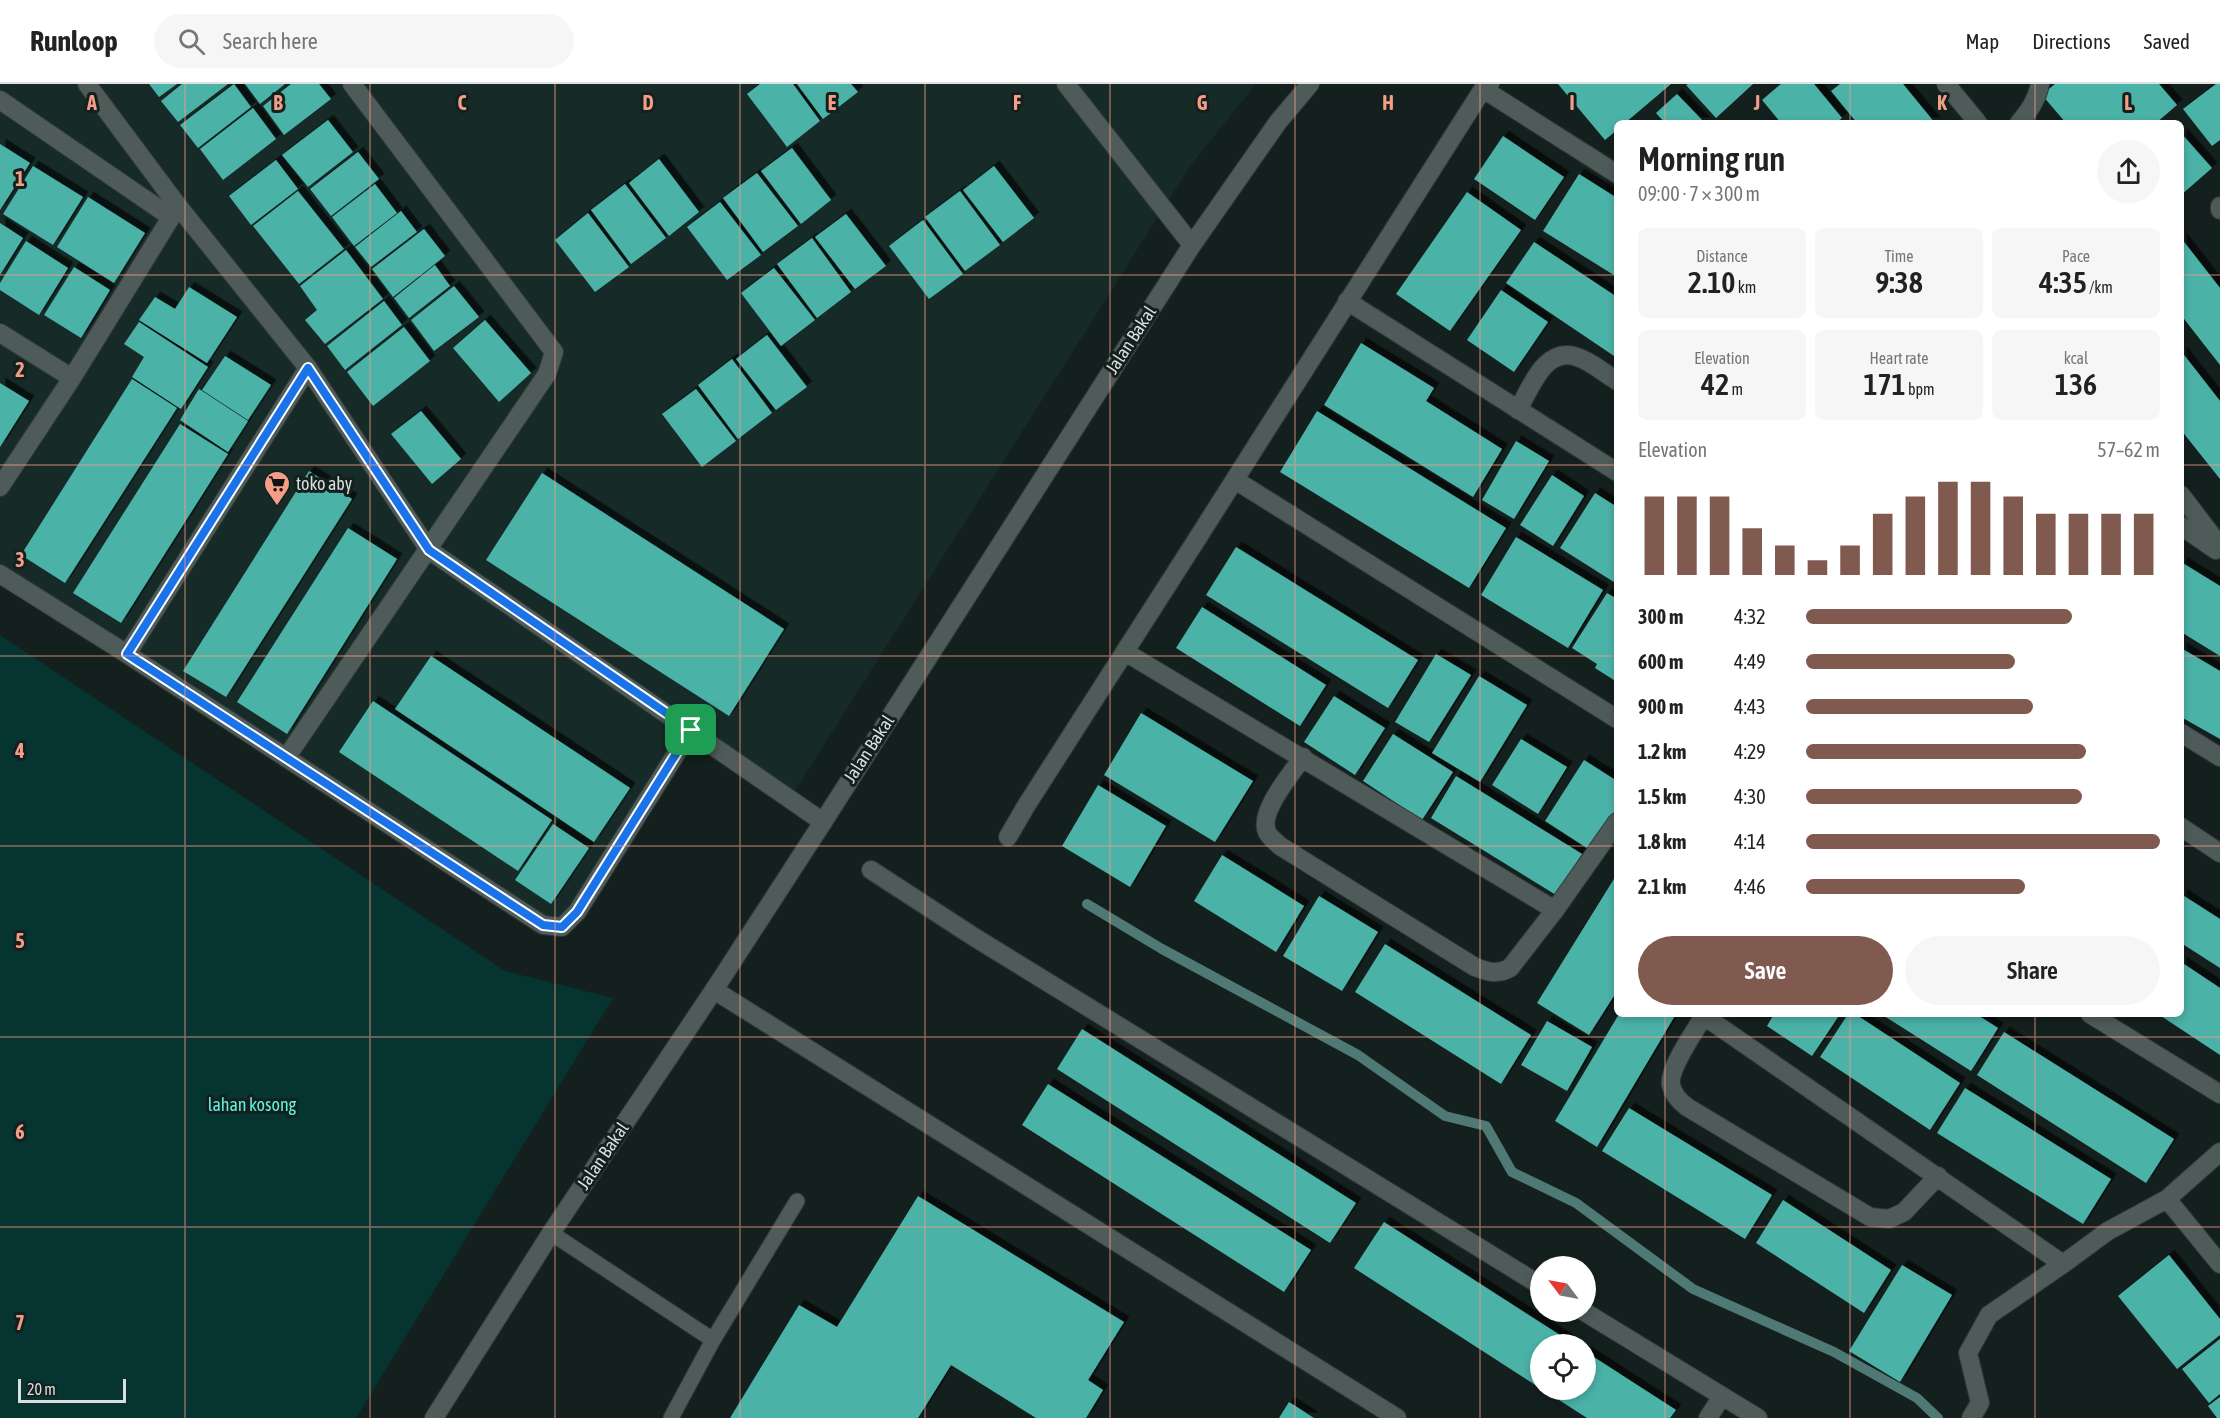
<!DOCTYPE html>
<meta charset="utf-8">
<style>
body{margin:0;font-family:"Asap Condensed",sans-serif;background:#f6f6f6;color:#222;height:100vh;display:flex;flex-direction:column;font-size:22px;white-space:nowrap}
*{box-sizing:border-box;margin:0}
p{font-size:20px;color:#767676}
.icon{flex:none;width:33px;height:33px;fill:none;stroke:currentColor;stroke-width:2;stroke-linecap:round;stroke-linejoin:round}
.map{position:relative;flex:1;overflow:hidden}
.drawer{position:absolute;left:1614px;top:36px;width:570px;height:897px;display:flex;flex-direction:column;background:#fff;border-radius:9px;box-shadow:0 3px 9px #0003}
.drawer>*{flex:none}
.needle{width:39px;rotate:302deg}
.controls{position:absolute;left:1530px;top:1172px;display:grid;gap:12px}
.controls a{display:grid;place-items:center;width:66px;height:66px;border-radius:50%;background:#fff;box-shadow:0 3px 9px #0003;font-size:30px}
.scale{position:absolute;left:18px;bottom:15px;width:108px;box-sizing:border-box;padding-left:6px;border:3px solid #d8dfde;border-top:0;font-size:16px;line-height:21px;white-space:nowrap;color:#d8dfde;-webkit-text-stroke:4px #14201e;paint-order:stroke}
.pin{position:absolute;display:grid;place-items:center;width:51px;height:51px;color:#fff;margin:-26px;border-radius:12px;box-shadow:0 3px 9px #0006}
.round{display:grid;place-items:center;flex:none;width:63px;height:63px;border-radius:32px;background:#f6f6f6}
.headline{display:flex;align-items:center;justify-content:space-between;height:102px;padding:0 24px}
h1{font-size:33px;font-weight:600;line-height:45px}
.metrics{display:grid;grid-template-columns:repeat(3,1fr);gap:9px;height:102px;padding:6px 24px}
.metrics div{display:grid;align-content:center;border-radius:9px;background:#f6f6f6;text-align:center}
.metrics b{font-size:30px;font-weight:600}
.metrics small{font-size:16px;font-weight:400}
.metrics p{font-size:16px}
.chart{height:168px;padding:12px 24px}
.chart p{display:flex;justify-content:space-between}
.chart svg{width:100%;height:108px;margin-top:6px;stroke:#805a4f;stroke-width:6}
.primary-button{display:flex;gap:12px;margin-top:auto;padding:12px 24px}
.primary-button a{flex:1;height:69px;border-radius:36px;background:#805a4f;color:#fff;font-size:24px;font-weight:600;line-height:69px;text-align:center}
.primary-button a+a{background:#f6f6f6;color:#222}
ul{padding:0 24px;list-style:none;font-size:20px}
li{display:grid;grid-template-columns:96px 72px 1fr;align-items:center;height:45px}
li i{height:15px;border-radius:8px;background:#805a4f}
header{display:flex;align-items:center;gap:36px;box-sizing:border-box;height:84px;padding:0 30px;background:#fff;border-bottom:2px solid #e0e0e0}
header strong{font-size:28px}
nav{display:flex;gap:33px;margin-inline-start:auto;font-size:21px}
.search{width:420px;height:54px;background:#f6f6f6;display:flex;align-items:center;gap:15px;box-sizing:border-box;padding:0 21px;border-radius:33px;color:#767676;font-size:22px}
.map>svg:first-child{display:block}
.built{fill:#162b28}
.green{fill:#063430}
.lines{fill:none;stroke-linecap:round;stroke-linejoin:round}
.stream{stroke:#4f7974;stroke-width:10}
.building{fill:#4cb2a8;filter:url(#shadow)}
.service-casing{stroke:#313937;stroke-width:17}
.minor-casing{stroke:#313937;stroke-width:20}
.tertiary-casing{stroke:#313937;stroke-width:20}
.service{stroke:#4e5b59;stroke-width:15}
.minor{stroke:#4e5b59;stroke-width:18}
.tertiary{stroke:#4e5b59;stroke-width:18}
.route-casing{stroke:#fff;stroke-width:12}
.route{stroke:#1a73e8;stroke-width:8}
.grid{fill:none;stroke:#f49e87;stroke-width:1.5;stroke-opacity:0.55}
.labels{text-anchor:middle;stroke-width:6;stroke-linejoin:round;paint-order:stroke}
.street-label{font-size:18px;fill:#d8dfde;stroke:#14201e}
.poi-label{font-size:18px;fill:#d8dfde;stroke:#14201e;text-anchor:start}
.park-label{font-size:18px;fill:#5ff1e3;stroke:#14201e}
.grid-label{font-size:20px;text-anchor:middle;font-weight:bold;fill:#f49e87;stroke:#14201e;stroke-width:6;stroke-linejoin:round;paint-order:stroke}
</style>
<header>
<strong>Runloop</strong>
<div class="search"><svg class="icon" aria-label="search" viewBox="0 0 24 24"><circle cx="10" cy="10" r="6"/><path d="M15 15l6 6"/></svg>Search here</div>
<nav><a>Map</a><a>Directions</a><a>Saved</a></nav>
</header>
<div class="map">
<svg width="2220" height="1334" viewBox="0 0 2220 1334">
<defs>
<filter id="shadow"><feDropShadow dx="5.5" dy="-5.5" stdDeviation="0" flood-color="#0009"/></filter>
</defs>
<rect width="100%" height="100%" fill="#14201e"/>
<path class="built" d="M0 0H1256L1190 82 791 713 689 646 562 843 0 482Z"/>
<path class="green" d="M0 551 505 887 613 914 356 1334H0Z"/>
<g class="lines">
<path class="stream" d="M1087 820 1162 865 1358 971 1445 1032 1486 1042 1512 1088 1576 1119 1693 1205 1834 1268 1917 1314 1938 1334"/>
</g>
<path class="building" d="M149 0H177L159 13Z
M182 0H228L178 38 161 17Z
M234 0 251 23 198 64 180 41Z
M245 0H285L260 20Z
M291 0H319L331 15 284 51 263 22Z
M760 0H793L820 37 787 63 747 10Z
M797 0H851L858 8 823 35Z
M1558 0H1671L1625 39H1617V46L1605 56Z
M1688 0H1753L1716 34 1686 1Z
M1781 0H1814L1842 34 1836 39H1781L1762 16Z
M1840 0H1903L1935 39H1857L1831 7Z
M2055 0H2159L2177 21 2156 39H2066L2042 11Z
M2216 0H2220V56L2212 62 2183 25Z
M1677 10 1705 39H1665L1656 29Z
M253 24 276 55 223 96 200 65Z
M328 36 353 68 308 103 282 71Z
M2181 49 2212 84 2181 111Z
M1503 52 1564 93 1535 136 1474 95Z
M0 60 30 79 0 126Z
M792 64 831 116 801 140 761 87Z
M358 68 379 95 331 132 310 105Z
M659 75 699 128 669 152 629 99Z
M276 76 298 105 251 141 229 112Z
M33 82 83 113 53 161 3 130Z
M994 82 1034 134 1003 158 963 106Z
M757 89 798 142 763 168 723 114Z
M1579 90 1617 114V193L1543 147Z
M375 100 397 129 354 162 332 133Z
M625 100 666 154 631 180 591 126Z
M298 107 344 165 299 200 253 142Z
M960 107 1000 161 965 187 925 133Z
M1467 108 1521 146 1450 247 1396 210Z
M88 113 145 149 114 199 57 163Z
M720 118 761 171 727 196 687 143Z
M401 127 417 148 371 183 355 163Z
M588 129 629 183 595 208 555 156Z
M846 130 886 182 855 205 815 153Z
M923 136 963 190 929 215 889 162Z
M0 139 23 154 0 191Z
M424 145 445 172 393 213 372 185Z
M812 154 851 208 817 234 777 180Z
M2181 154 2220 204V281L2181 231Z
M26 157 68 184 39 231 0 206V199Z
M1534 158 1617 213V274L1506 199Z
M346 166 383 215 325 260 305 236 317 226 300 202Z
M435 181 450 202 409 234 394 214Z
M74 183 110 206 81 254 44 231Z
M774 184 815 236 781 262 741 209Z
M454 202 479 233 434 267 411 236Z
M189 203 237 233 207 279 139 236 155 213 175 225Z
M1501 206 1548 238 1514 288 1467 256Z
M384 217 402 241 345 286 327 262Z
M485 236 531 289 499 318 453 264Z
M139 238 208 283 181 325 132 293 144 273 124 260Z
M404 243 430 277 373 322 347 288Z
M767 251 807 303 776 326 736 275Z
M1361 259 1434 304 1426 317 1502 365 1473 413 1324 321Z
M2181 267 2220 317V395L2181 346Z
M225 272 271 301 248 336 202 306Z
M732 275 772 329 738 355 698 301Z
M132 295 177 324 65 499 21 471Z
M0 299 29 317 0 363Z
M199 305 248 337 228 368 180 336Z
M696 305 736 357 702 383 662 330Z
M421 327 461 375 432 400 391 350Z
M1317 327 1506 444 1469 504 1280 388Z
M180 340 228 370 121 539 73 509Z
M1516 357 1549 377 1514 435 1482 416Z
M309 387 352 415 226 613 183 587Z
M542 389 784 545 729 632 486 476Z
M1552 391 1584 412 1553 462 1520 441Z
M1595 409 1617 423V500L1560 464Z
M348 444 397 475 287 650 237 618Z
M1516 453 1603 506 1568 564 1481 511Z
M1236 463 1418 576 1388 624 1206 511Z
M2181 478 2220 502V572L2181 548Z
M1607 509 1617 515V598L1595 584 1597 580 1572 564Z
M1202 523 1326 601 1300 642 1176 564Z
M2181 564 2220 587V655L2181 633Z
M1436 570 1471 591 1429 658 1395 638Z
M431 572 630 704 594 758 395 625Z
M1479 592 1527 621 1480 698 1432 669Z
M1334 612 1385 644 1355 691 1304 658Z
M373 617 552 736 518 787 339 668Z
M1141 629 1253 697 1215 758 1104 691Z
M1393 650 1453 688 1422 736 1363 697Z
M1521 655 1567 683 1538 730 1492 701Z
M1584 676 1617 697V723L1590 766 1545 737Z
M1456 692 1582 770 1556 811 1431 734Z
M1098 701 1166 742 1130 803 1062 762Z
M553 740 589 764 551 820 515 796Z
M1222 771 1304 822 1276 868 1194 817Z
M1617 790V907L1589 951 1537 919Z
M2181 810 2220 835V884L2181 859Z
M1319 812 1378 848 1342 907 1283 872Z
M1385 860 1531 951 1501 1000 1355 908Z
M2181 878 2220 904V971L2158 930H2181Z
M1619 930H1676L1597 1063 1555 1037Z
M1774 930H1804L1808 932 1810 930H1840L1812 972 1767 942Z
M1848 930H1855L1960 999 1930 1046 1820 973Z
M1881 930H1976L1998 944 1971 987Z
M1547 937 1592 963 1567 1007 1521 981Z
M1082 945 1356 1119 1330 1159 1057 985Z
M2004 948 2174 1055 2146 1099 1977 991Z
M1048 1000 1311 1166 1284 1208 1022 1041Z
M1965 1004 2111 1095 2083 1140 1937 1049Z
M1629 1024 1772 1111 1745 1155 1602 1067Z
M918 1112 1124 1238 1088 1296 1103 1306 1086 1334H1036L951 1281 918 1334H730L799 1221 837 1243Z
M1783 1116 1891 1186 1864 1229 1756 1159Z
M1384 1138 1574 1260H1540V1304L1354 1184Z
M2169 1171 2220 1235V1251L2177 1285 2118 1212Z
M1902 1181 1952 1211 1900 1298 1849 1267Z
M2220 1255V1310L2209 1319 2182 1285Z
M1586 1268 1676 1326 1670 1334H1587L1542 1305H1586Z
M2220 1313V1334H2217L2208 1322Z
M1289 1318 1314 1334H1279Z"/>
<g class="lines">
<defs>
<path id="service" d="M551 1149 713 1256
M671 1334 713 1256 797 1117"/>
<path id="minor" d="M87 0 178 122 308 284 429 466 823 738
M1066 0 1192 161
M1946 0 1978 39
M1483 5 1617 90
M0 16 171 133
M2019 39C2029 27 2037 16 2040 0
M2220 122V126
M1347 217 1617 388
M0 249 72 294
M1518 326C1531 303 1545 262 1577 273 1591 277 1605 290 1617 297
M1235 396 1617 635
M0 403 72 294 178 122
M2181 411 2220 462
M2181 442 2216 466
M0 490 127 570 543 841 562 843 577 828 691 646
M1125 568 1555 826
M127 570 308 284
M2181 649 2220 673
M1303 673C1292 689 1258 728 1267 748 1269 753 1276 758 1280 762L1475 883C1488 888 1497 891 1510 884L1555 826 1617 738
M286 674 547 290 554 268 352 0
M2181 743 2220 769
M1008 753 1026 722C1180 484 1330 244 1483 5L1490 0
M871 786 974 853 1540 1201
M714 906 1397 1334
M1705 930C1696 946 1668 984 1671 1001 1673 1011 1679 1017 1687 1023L1870 1133 1889 1135 1904 1128 1938 1092
M2090 930 2220 1010
M1704 932 2063 1180 2108 1147 2167 1115 2220 1068
M2167 1115 2220 1180
M1583 1227 1758 1334
M1708 1334 1722 1312
M1971 1334 1980 1319 1968 1269 1989 1231 2063 1180"/>
<path id="tertiary" d="M434 1334 551 1149 714 906 823 738 1192 161 1278 38 1310 0"/>
</defs>
<use href="#service" class="service-casing"/>
<use href="#minor" class="minor-casing"/>
<use href="#tertiary" class="tertiary-casing"/>
<use href="#service" class="service"/>
<use href="#minor" class="minor"/>
<use href="#tertiary" class="tertiary"/>
</g>
<g class="lines">
<defs>
<path id="route" d="M308 284 429 466 691 646 577 828 562 843 543 841 127 570Z"/>
</defs>
<use href="#route" class="route-casing"/>
<use href="#route" class="route"/>
</g>
<path class="grid" d="M185 0V1334M370 0V1334M555 0V1334M740 0V1334M925 0V1334M1110 0V1334M1295 0V1334M1480 0V1334M1665 0V39M1850 0V39M2035 0V39M0 191H1617M2181 191H2220M0 381H1617M2181 381H2220M0 572H1617M2181 572H2220M0 762H1617M2181 762H2220M1665 930V1334M1850 930V1334M2035 930V1334M0 953H2220M0 1143H2220"/>
<defs>
<symbol id="supermarket-pin" viewBox="-11 -11 22 30"><path d="M0 17L-7.5 6A9.5 9.5 0 1 1 7.5 6Z" fill="#f49e87" stroke="#14201e"/><path d="M-6-5.5h2.5l.6 2H6L4.5 2H-2.5L-4.4-4H-6ZM-1.5 3.2a1.3 1.3 0 1 0 .1 0ZM3 3.2a1.3 1.3 0 1 0 .1 0Z" fill="#111"/></symbol>
</defs>
<g fill-rule="evenodd">
<use href="#supermarket-pin" x="262" y="385" width="30" height="40"/>
</g>
<g class="labels">
<g class="street-label">
<text transform="translate(1131 256) rotate(-57)" y="6">Jalan Bakal</text>
<text transform="translate(869 665) rotate(-57)" y="6">Jalan Bakal</text>
<text transform="translate(603 1072) rotate(-56)" y="6">Jalan Bakal</text>
</g>
<g class="poi-label">
<text x="296" y="406">toko aby</text>
</g>
<g class="park-label">
<text x="252" y="1027">lahan kosong</text>
</g>
</g>
<g class="grid-label">
<text x="92" y="26">A</text>
<text x="278" y="26">B</text>
<text x="462" y="26">C</text>
<text x="648" y="26">D</text>
<text x="832" y="26">E</text>
<text x="1017" y="26">F</text>
<text x="1202" y="26">G</text>
<text x="1388" y="26">H</text>
<text x="1572" y="26">I</text>
<text x="1757" y="26">J</text>
<text x="1942" y="26">K</text>
<text x="2128" y="26">L</text>
<text x="20" y="102">1</text>
<text x="20" y="293">2</text>
<text x="20" y="483">3</text>
<text x="20" y="674">4</text>
<text x="20" y="864">5</text>
<text x="20" y="1055">6</text>
<text x="20" y="1246">7</text>
</g>
</svg>
<div class="controls">
<a><svg class="needle" viewBox="-14 -14 28 28"><path d="M0-13l5 13h-10z" fill="#e53935"/><path d="M0 13l5-13h-10z" fill="#767676"/></svg></a>
<a><svg class="icon" aria-label="locate" viewBox="0 0 24 24"><circle cx="12" cy="12" r="6"/><path d="M12 2v4M12 18v4M2 12h4M18 12h4"/></svg></a>
</div>
<div class="scale">20 m</div>
<div class="pin" style="left:691px;top:646px;background:#1e9e55"><svg class="icon" aria-label="arrive" viewBox="0 0 24 24"><path d="M6 21V4h12l-3 4 3 4H6"/></svg></div>
<section class="drawer">
<div class="headline"><div><h1>Morning run</h1><p>09:00 · 7 × 300 m</p></div><a class="round"><svg class="icon" aria-label="share" viewBox="0 0 24 24"><path d="M12 15V3M7 8l5-5 5 5M5 13v7h14v-7"/></svg></a></div>
<div class="metrics">
<div><p>Distance</p><b>2.10<small> km</small></b></div>
<div><p>Time</p><b>9:38</b></div>
<div><p>Pace</p><b>4:35<small> /km</small></b></div>
</div>
<div class="metrics">
<div><p>Elevation</p><b>42<small> m</small></b></div>
<div><p>Heart rate</p><b>171<small> bpm</small></b></div>
<div><p>kcal</p><b>136</b></div>
</div>
<div class="chart"><p><span>Elevation</span>57–62 m</p>
<svg viewBox="0 0 160 44" preserveAspectRatio="none"><path d="M5 44V12M15 44V12M25 44V12M35 44V25M45 44V32M55 44V38M65 44V32M75 44V19M85 44V12M95 44V6M105 44V6M115 44V12M125 44V19M135 44V19M145 44V19M155 44V19"/></svg>
</div>
<ul>
<li><b>300 m</b>4:32<i style="width:75%"></i></li>
<li><b>600 m</b>4:49<i style="width:59%"></i></li>
<li><b>900 m</b>4:43<i style="width:64%"></i></li>
<li><b>1.2 km</b>4:29<i style="width:79%"></i></li>
<li><b>1.5 km</b>4:30<i style="width:78%"></i></li>
<li><b>1.8 km</b>4:14<i style="width:100%"></i></li>
<li><b>2.1 km</b>4:46<i style="width:62%"></i></li>
</ul>
<div class="primary-button"><a>Save</a><a>Share</a></div>
</section>
</div>
